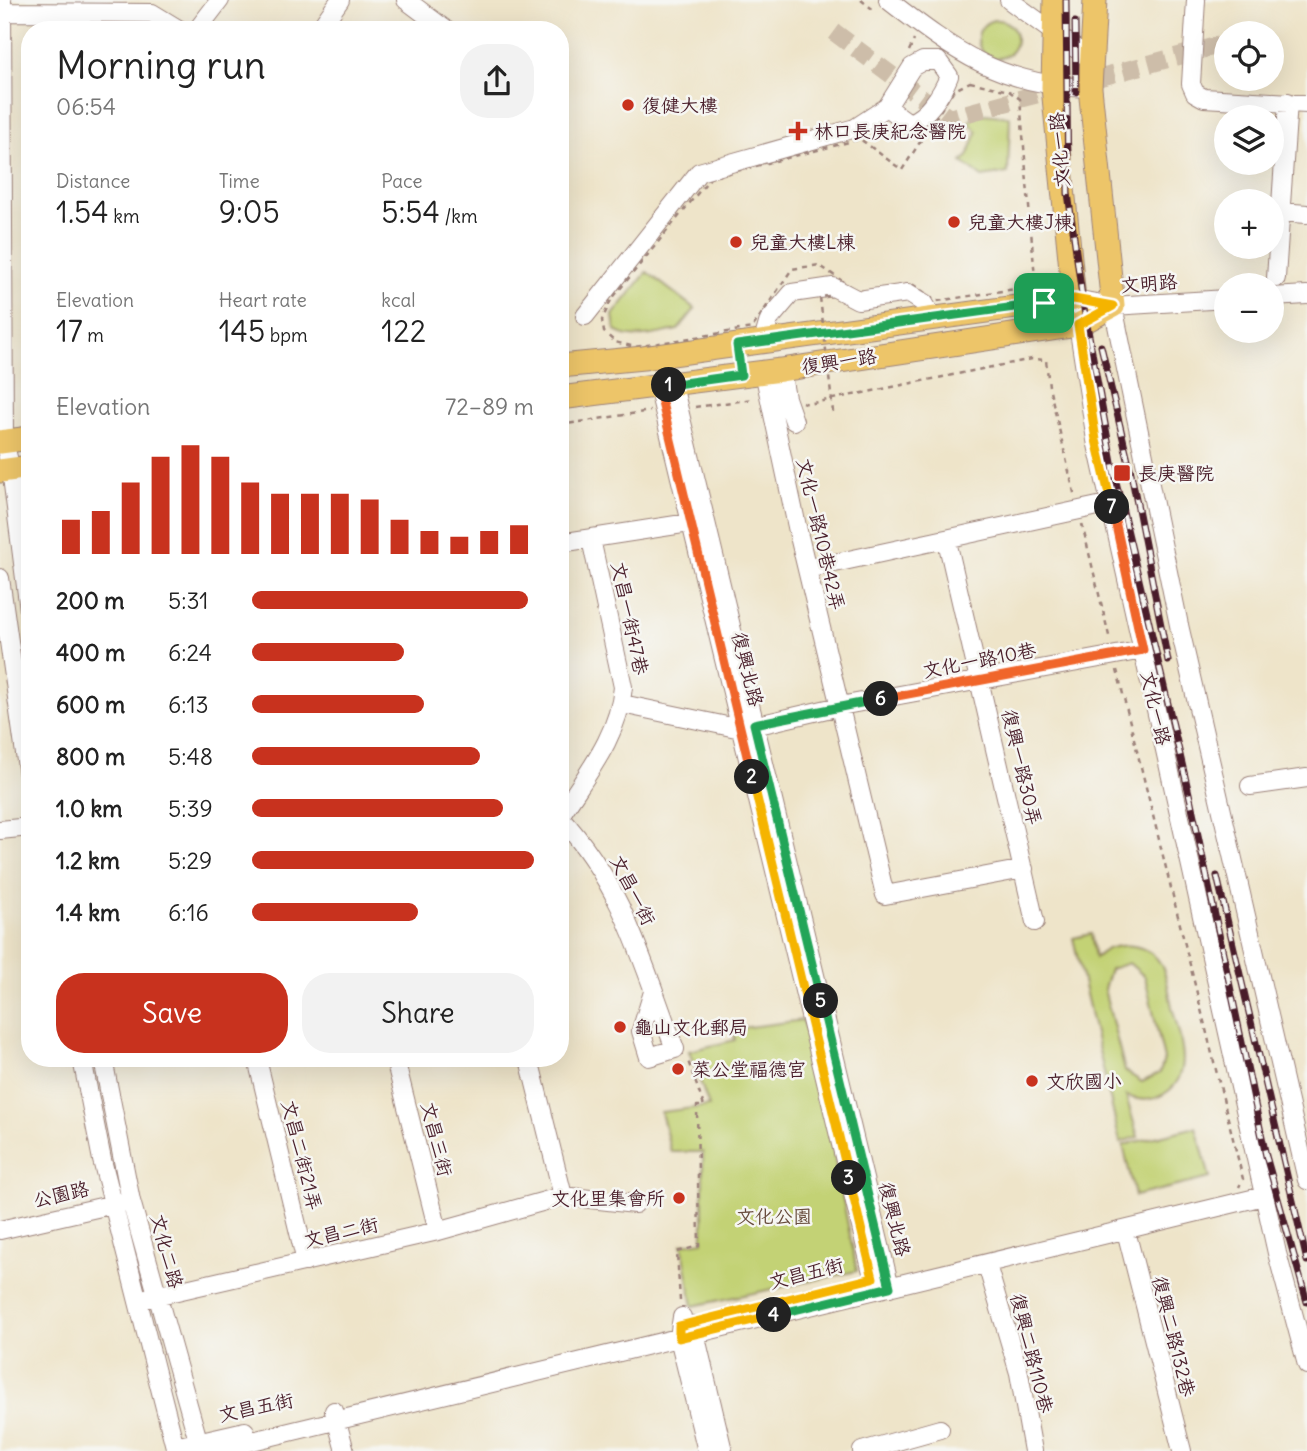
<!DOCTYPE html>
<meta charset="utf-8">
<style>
body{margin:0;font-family:Delius,"LXGW WenKai TC",sans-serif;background:#f2f2f2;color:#222;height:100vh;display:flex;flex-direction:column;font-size:26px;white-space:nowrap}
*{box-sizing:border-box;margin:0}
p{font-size:23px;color:#767676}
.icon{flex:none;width:38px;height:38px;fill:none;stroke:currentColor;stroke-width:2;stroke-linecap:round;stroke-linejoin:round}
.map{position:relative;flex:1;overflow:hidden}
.drawer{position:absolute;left:21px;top:21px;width:548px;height:1046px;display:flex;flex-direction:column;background:#fff;border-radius:28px;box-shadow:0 7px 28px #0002}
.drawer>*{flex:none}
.fabs{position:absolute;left:1214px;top:21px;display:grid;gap:14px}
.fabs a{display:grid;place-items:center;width:70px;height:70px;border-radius:50%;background:#fff;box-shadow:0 7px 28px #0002;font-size:35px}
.pin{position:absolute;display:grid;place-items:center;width:60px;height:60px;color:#fff;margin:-30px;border-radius:14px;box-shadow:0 4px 10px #0006}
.km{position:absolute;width:35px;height:35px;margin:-18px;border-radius:50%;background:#222;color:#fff;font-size:19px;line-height:35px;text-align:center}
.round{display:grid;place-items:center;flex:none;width:74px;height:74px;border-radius:28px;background:#f2f2f2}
.head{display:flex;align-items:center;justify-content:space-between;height:119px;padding:0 35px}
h1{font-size:38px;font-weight:600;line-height:52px}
.figures{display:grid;grid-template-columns:repeat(3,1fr);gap:10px;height:119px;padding:7px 35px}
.figures div{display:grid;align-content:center}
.figures b{font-size:30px;font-weight:600}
.figures small{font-size:19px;font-weight:400}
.figures p{font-size:19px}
.chart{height:196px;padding:14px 35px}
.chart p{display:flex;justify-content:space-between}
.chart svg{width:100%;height:126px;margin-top:7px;stroke:#c8321e;stroke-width:6}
.button{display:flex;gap:14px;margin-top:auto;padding:14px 35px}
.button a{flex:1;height:80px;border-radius:28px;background:#c8321e;color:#fff;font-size:28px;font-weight:600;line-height:80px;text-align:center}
.button a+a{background:#f2f2f2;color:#222}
ul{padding:0 35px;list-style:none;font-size:23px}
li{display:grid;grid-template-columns:112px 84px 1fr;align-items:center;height:52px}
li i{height:18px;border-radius:9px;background:#c8321e}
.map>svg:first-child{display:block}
.green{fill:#c3d274;stroke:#867850;stroke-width:2;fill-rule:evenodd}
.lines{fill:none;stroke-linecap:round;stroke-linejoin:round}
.minor-tunnel{stroke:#cdbda9;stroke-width:18;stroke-dasharray:18 9;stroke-linecap:butt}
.minor-casing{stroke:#9c827a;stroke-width:20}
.major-casing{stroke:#9c827a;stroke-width:25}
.path{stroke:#9c827a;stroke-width:2.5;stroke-dasharray:5 5;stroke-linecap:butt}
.minor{stroke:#fff;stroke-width:18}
.major{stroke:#edc569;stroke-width:23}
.rail-casing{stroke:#4a1f2b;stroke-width:7}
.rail{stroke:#f6f6f2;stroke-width:4.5;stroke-dasharray:13;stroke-linecap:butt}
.path-bridge{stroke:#9c827a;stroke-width:2.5;stroke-dasharray:5 5;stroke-linecap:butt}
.split-1-casing{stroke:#fff;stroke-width:14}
.split-2-casing{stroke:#fff;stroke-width:14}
.split-3-casing{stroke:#fff;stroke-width:14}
.split-4-casing{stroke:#fff;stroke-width:14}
.split-5-casing{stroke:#fff;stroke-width:14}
.split-6-casing{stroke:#fff;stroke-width:14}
.split-7-casing{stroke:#fff;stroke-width:14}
.split-8-casing{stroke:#fff;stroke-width:14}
.split-1{stroke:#22a559;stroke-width:9}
.split-2{stroke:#f0652b;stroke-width:9}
.split-3{stroke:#f5b400;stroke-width:9}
.split-4{stroke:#f5b400;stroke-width:9}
.split-5{stroke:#22a559;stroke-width:9}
.split-6{stroke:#22a559;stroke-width:9}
.split-7{stroke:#f0652b;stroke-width:9}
.split-8{stroke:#f5b400;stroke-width:9}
.poi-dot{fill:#c8321e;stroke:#f6f6f2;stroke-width:2.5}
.labels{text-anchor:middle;stroke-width:5;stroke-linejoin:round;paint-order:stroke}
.poi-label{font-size:19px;fill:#4a1f2b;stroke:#f6f6f2;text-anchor:start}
.street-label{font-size:19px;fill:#4a1f2b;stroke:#f6f6f2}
.park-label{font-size:19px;fill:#684c3d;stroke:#f6f6f2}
</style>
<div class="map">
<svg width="1307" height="1451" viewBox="0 0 1307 1451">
<rect width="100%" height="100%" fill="#f6f6f2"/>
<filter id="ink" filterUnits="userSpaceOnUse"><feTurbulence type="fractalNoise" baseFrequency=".0143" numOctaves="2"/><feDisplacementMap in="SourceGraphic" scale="14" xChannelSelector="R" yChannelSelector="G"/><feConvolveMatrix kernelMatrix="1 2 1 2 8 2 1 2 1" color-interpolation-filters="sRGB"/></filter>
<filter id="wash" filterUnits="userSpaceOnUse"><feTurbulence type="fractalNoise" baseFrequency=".00686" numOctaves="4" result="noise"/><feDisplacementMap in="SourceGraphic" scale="28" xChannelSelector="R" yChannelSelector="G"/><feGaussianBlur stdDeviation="1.57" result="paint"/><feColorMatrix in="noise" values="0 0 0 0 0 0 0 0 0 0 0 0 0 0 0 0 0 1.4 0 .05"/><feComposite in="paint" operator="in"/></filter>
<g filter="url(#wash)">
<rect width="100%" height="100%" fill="#eee4c9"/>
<path class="green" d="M978 39a19 19 0 1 1 38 0a19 19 0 1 1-38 0Z
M976 113 1010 117 1008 173 982 177 962 162 968 156 977 132 969 122Z
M647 272 695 309 678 330C659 333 631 343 615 330L613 315Z
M1091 934 1095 958C1112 941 1142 941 1158 960 1167 972 1169 993 1172 1007 1179 1035 1195 1072 1167 1092 1153 1102 1141 1101 1126 1096L1138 1137 1120 1142 1073 938ZM1129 963 1145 977 1164 1059 1160 1073 1142 1082 1125 1071 1104 989 1110 969Z
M803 1020 824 1103 857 1271 693 1306 682 1244 703 1241V1152H671L661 1112 709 1106 689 1051 735 1040 733 1029Z
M1196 1127 1210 1178 1135 1196 1123 1145Z"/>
</g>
<g filter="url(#ink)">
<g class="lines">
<path class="minor-tunnel" d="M834 32 949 118 1227 43"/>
<defs>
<path id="minor" d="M2 0 4 442 11 469 30 618
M406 0 446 30
M888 0C955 52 1002 86 1090 88
M1009 0 1090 59
M1196 0 1191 84 1195 93 1204 98 1307 104
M0 12 152 13 180 30
M197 30 220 0
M319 30 340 0
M887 107 909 123C927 117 942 94 949 76L938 61
M1280 212 1307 214
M1276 278 1288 102
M1272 297 1307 295
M1227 299 1113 306 1074 299 1096 440 1277 1253 1307 1365
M1113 306 1179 625 1307 1180
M585 316 699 172 855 128 887 107 912 67 923 61H938
M763 341 769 320 792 293 833 287 858 300 908 293 924 303 933 318
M781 370 786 398 794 421
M764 372 799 536 885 895 1024 869
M673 385 890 1287
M658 386 876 1289
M947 541 1035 922
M560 543 702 521
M807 569 1112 503
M0 578 30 789
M622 704 741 729 840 706 1143 650
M1250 786 1307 778
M560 816C586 775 619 736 623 687L591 539
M560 817C624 887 642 962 675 1049L649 1057 641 1031 653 992
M0 830 30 827
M82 1059 102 1160 176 1451
M103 1059 131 1201 201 1451
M257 1059 306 1262
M395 1059 438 1231
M563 1196 635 1204
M0 1230 123 1202
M1126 1231 1182 1451
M987 1265 1019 1373 1033 1451
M138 1300 438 1231 563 1196 529 1059
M682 1317 679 1338 707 1451
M693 1325 723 1451
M334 1411 345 1451
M175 1447 245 1431
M211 1451 1264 1196
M862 1451 940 1429"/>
<path id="major" d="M560 366 643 358 1074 299 1053 87 1055 0
M560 398 781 370 1078 325 1113 306 1090 88 1095 0
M0 442 30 438
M0 471 30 467"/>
</defs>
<use href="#minor" class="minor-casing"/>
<use href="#major" class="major-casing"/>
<path class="path" d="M861 0 875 11
M909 51 914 40
M970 82 1009 91 1020 99 1035 278 1022 288 937 301 912 284 861 294 819 265 792 269 752 328 635 347 615 342 604 332 602 320 611 300 710 178 860 139 902 170 953 91Z
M802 402 808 404 1032 359 1046 360 1049 386 1075 497
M695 407 754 399
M560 425 650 411
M1082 524 1110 640
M1117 670 1243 1179 1239 1187
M680 1301 677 1252 699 1246 697 1106H704L687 1058"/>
<use href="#minor" class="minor"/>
<use href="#major" class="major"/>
<defs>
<path id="rail" d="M1066 0 1068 193 1083 303 1114 473 1191 802 1266 1156 1307 1302
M1075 22 1076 92
M1101 346 1130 468 1168 661
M1217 876 1307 1261"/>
</defs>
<use href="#rail" class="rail-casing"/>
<use href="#rail" class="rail"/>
<path class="path-bridge" d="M829 296 820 297 833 412"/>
</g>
</g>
<g class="lines" filter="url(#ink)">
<defs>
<path id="split-1" d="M669 385 741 375 737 345 1044 303"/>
<path id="split-2" d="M669 385 658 386 752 777"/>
<path id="split-3" d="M752 777 849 1178"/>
<path id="split-4" d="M774 1315 679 1338V1326L873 1278 849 1178"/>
<path id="split-5" d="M774 1315 890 1287 821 1001"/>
<path id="split-6" d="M821 1001 754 724 881 699"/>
<path id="split-7" d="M881 699 1143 650 1112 507"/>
<path id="split-8" d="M1044 303 1074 299 1113 306 1078 325 1096 440 1112 507"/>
</defs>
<use href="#split-1" class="split-1-casing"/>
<use href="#split-2" class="split-2-casing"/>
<use href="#split-3" class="split-3-casing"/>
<use href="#split-4" class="split-4-casing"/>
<use href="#split-5" class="split-5-casing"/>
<use href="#split-6" class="split-6-casing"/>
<use href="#split-7" class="split-7-casing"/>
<use href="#split-8" class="split-8-casing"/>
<use href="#split-1" class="split-1"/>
<use href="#split-2" class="split-2"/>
<use href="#split-3" class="split-3"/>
<use href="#split-4" class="split-4"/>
<use href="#split-5" class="split-5"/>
<use href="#split-6" class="split-6"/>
<use href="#split-7" class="split-7"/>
<use href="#split-8" class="split-8"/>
</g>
<g class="poi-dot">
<circle cx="628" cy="105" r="7"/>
<path d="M794.5 120.5h7v7h7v7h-7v7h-7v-7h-7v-7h7z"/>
<circle cx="954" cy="222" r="7"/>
<circle cx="736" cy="242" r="7"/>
<rect x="1113" y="464" width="18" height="18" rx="3.5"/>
<circle cx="620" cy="1027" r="7"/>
<circle cx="678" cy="1069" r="7"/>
<circle cx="1032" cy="1081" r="7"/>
<circle cx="679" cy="1198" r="7"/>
</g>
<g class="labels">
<g class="poi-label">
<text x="642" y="112">復健大樓</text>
<text x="814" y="138">林口長庚紀念醫院</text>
<text x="968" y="229">兒童大樓J棟</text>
<text x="750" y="249">兒童大樓L棟</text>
<text x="1138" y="480">長庚醫院</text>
<text x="634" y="1034">龜山文化郵局</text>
<text x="692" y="1076">菜公堂福德宮</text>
<text x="1046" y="1088">文欣國小</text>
<text x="665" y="1205" text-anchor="end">文化里集會所</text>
</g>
<g class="street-label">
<text transform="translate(1059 150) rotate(-95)" y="7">文化一路</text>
<text transform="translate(1149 283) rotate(-4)" y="7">文明路</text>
<text transform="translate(839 361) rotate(-9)" y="7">復興一路</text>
<text transform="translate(821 534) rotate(77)" y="7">文化一路10巷42弄</text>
<text transform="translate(630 618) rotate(78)" y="7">文昌一街47巷</text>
<text transform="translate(979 660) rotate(-11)" y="7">文化一路10巷</text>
<text transform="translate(748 669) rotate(76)" y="7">復興北路</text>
<text transform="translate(1156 708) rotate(77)" y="7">文化一路</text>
<text transform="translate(1022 767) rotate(77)" y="7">復興一路30弄</text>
<text transform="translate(633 890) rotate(63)" y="7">文昌一街</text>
<text transform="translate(437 1139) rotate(76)" y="7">文昌三街</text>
<text transform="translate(302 1155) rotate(76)" y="7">文昌二街21弄</text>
<text transform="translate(61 1194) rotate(-13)" y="7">公園路</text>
<text transform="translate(895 1219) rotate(76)" y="7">復興北路</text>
<text transform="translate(341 1232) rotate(-13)" y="7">文昌二街</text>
<text transform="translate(167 1251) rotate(75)" y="7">文化二路</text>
<text transform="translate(806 1273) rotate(-14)" y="7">文昌五街</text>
<text transform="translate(1174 1336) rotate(76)" y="7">復興二路132巷</text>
<text transform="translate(1032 1353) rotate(76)" y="7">復興二路110巷</text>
<text transform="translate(256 1407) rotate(-12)" y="7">文昌五街</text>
</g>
<g class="park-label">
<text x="774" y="1223">文化公園</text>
</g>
</g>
</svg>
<div class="fabs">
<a><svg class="icon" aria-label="locate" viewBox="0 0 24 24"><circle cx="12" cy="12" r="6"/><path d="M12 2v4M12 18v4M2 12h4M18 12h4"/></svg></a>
<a><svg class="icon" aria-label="layers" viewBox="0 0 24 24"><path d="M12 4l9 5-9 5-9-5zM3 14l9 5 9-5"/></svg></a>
<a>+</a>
<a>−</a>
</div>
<div class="pin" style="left:1044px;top:303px;background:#1e9e55"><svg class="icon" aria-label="arrive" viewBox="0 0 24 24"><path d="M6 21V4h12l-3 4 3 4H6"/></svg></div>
<b class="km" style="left:669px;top:385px">1</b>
<b class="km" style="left:752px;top:777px">2</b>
<b class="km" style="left:849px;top:1178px">3</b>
<b class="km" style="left:774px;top:1315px">4</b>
<b class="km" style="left:821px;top:1001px">5</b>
<b class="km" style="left:881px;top:699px">6</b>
<b class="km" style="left:1112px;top:507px">7</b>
<section class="drawer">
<div class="head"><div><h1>Morning run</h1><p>06:54</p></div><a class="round"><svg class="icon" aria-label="share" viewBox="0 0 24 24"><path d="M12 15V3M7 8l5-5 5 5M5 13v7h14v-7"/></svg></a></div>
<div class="figures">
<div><p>Distance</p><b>1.54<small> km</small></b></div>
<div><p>Time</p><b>9:05</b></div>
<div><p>Pace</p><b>5:54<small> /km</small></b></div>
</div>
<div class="figures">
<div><p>Elevation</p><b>17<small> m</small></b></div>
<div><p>Heart rate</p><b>145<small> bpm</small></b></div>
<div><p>kcal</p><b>122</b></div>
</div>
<div class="chart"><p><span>Elevation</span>72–89 m</p>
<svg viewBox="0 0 160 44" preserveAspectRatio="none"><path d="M5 44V32M15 44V29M25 44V19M35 44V10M45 44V6M55 44V10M65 44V19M75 44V23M85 44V23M95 44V23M105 44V25M115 44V32M125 44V36M135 44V38M145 44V36M155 44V34"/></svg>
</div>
<ul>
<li><b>200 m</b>5:31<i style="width:98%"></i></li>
<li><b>400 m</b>6:24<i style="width:54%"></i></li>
<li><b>600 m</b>6:13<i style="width:61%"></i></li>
<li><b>800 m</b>5:48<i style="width:81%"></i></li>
<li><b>1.0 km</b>5:39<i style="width:89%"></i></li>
<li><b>1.2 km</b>5:29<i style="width:100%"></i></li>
<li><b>1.4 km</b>6:16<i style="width:59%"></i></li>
</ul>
<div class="button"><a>Save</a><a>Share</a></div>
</section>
</div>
